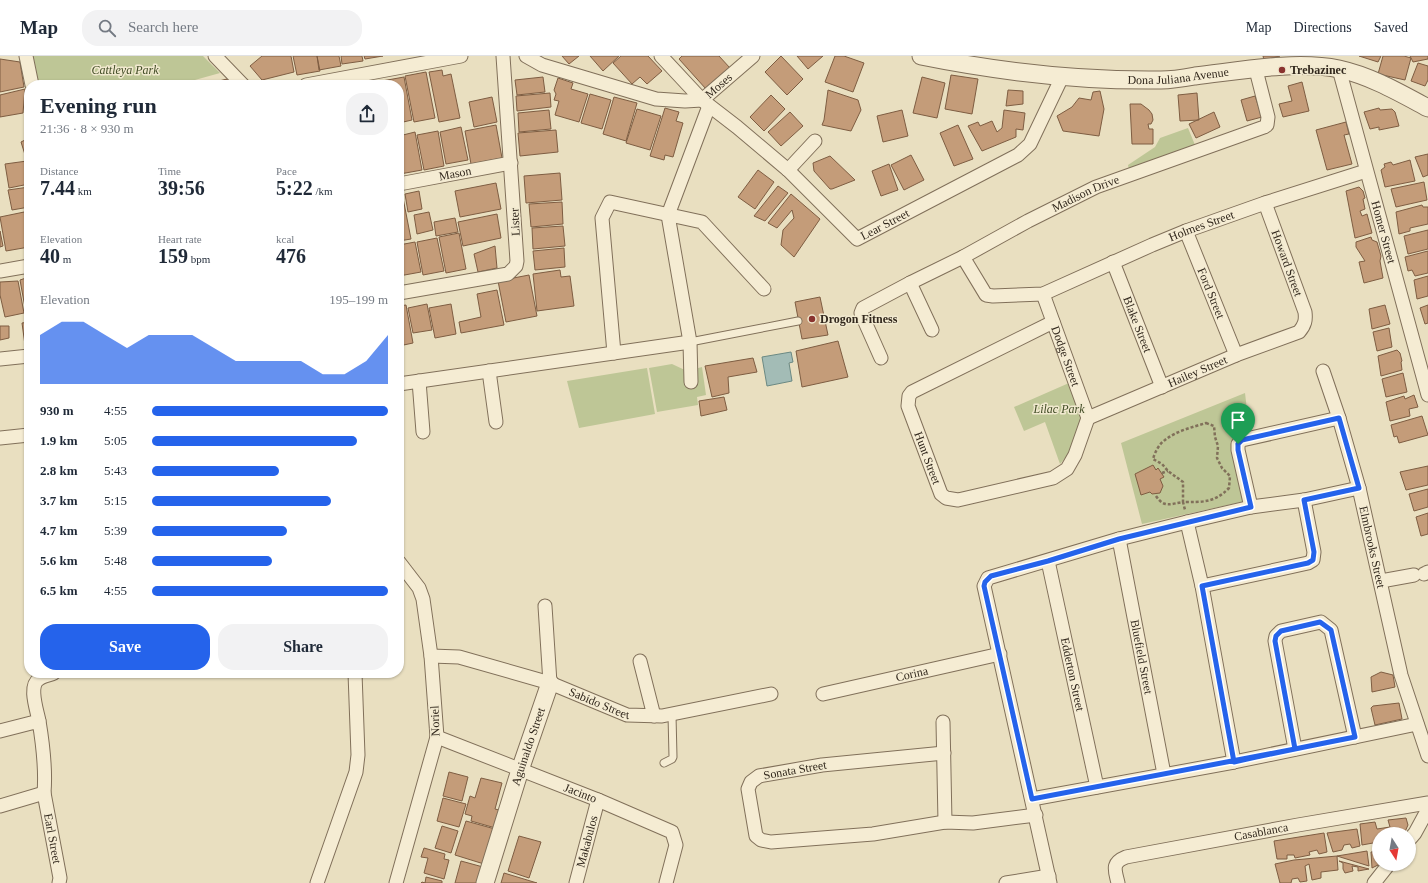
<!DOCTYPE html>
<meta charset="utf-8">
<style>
body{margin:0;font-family:"Times New Roman",serif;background:#f2f2f3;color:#1f2937;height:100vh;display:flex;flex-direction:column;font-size:15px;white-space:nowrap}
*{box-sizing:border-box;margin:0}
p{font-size:13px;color:#747a83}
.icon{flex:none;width:22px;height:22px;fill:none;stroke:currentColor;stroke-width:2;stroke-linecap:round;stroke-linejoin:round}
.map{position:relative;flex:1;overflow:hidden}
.drawer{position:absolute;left:24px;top:24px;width:380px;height:598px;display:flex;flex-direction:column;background:#fff;border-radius:16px;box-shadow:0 1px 3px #0004}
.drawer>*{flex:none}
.needle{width:26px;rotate:169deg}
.fabs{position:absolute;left:1372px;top:771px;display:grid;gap:8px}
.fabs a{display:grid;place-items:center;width:44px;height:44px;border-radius:50%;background:#fff;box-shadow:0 1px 3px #0004;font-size:20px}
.pin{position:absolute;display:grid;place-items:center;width:34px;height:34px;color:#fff;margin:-41px -17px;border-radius:50% 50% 50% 0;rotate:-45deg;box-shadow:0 0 4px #0007}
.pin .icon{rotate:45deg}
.round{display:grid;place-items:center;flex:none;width:42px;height:42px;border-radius:16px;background:#f2f2f3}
.headline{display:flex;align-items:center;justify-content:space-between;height:68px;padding:0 16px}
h1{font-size:22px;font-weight:600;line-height:30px}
.stats{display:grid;grid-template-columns:repeat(3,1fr);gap:6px;height:68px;padding:4px 16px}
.stats div{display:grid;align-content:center}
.stats b{font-size:20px;font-weight:600}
.stats small{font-size:11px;font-weight:400}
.stats p{font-size:11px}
.chart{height:112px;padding:8px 16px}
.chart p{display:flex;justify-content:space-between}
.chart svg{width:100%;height:72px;margin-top:4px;fill:#2563eb;opacity:.7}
.cta{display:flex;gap:8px;margin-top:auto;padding:8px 16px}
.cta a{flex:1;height:46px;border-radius:16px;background:#2563eb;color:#fff;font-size:16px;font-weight:600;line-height:46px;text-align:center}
.cta a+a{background:#f2f2f3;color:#1f2937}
ul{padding:0 16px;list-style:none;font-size:13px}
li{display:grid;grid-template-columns:64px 48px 1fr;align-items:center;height:30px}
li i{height:10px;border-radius:5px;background:#2563eb}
header{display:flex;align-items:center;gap:24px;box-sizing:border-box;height:56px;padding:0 20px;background:#fff;border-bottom:1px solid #e0e1e3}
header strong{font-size:19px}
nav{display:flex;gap:22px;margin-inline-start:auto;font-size:14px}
.search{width:280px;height:36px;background:#f2f2f3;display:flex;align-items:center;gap:10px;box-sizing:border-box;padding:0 14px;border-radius:16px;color:#747a83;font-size:15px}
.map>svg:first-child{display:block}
.green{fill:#bec696}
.water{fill:#a3bcb6;stroke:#6b8983}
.building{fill:#c49c79;stroke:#7e5d42}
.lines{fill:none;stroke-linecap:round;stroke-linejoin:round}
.service-casing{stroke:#81705a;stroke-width:9}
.minor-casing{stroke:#81705a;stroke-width:15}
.tertiary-casing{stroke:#81705a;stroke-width:19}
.path{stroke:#81705a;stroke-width:2.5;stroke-dasharray:3 2;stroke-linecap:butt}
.service{stroke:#f5ecd3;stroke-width:7}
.minor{stroke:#f5ecd3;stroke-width:13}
.tertiary{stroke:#f5ecd3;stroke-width:17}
.route-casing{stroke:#fff;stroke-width:8}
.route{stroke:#2563eb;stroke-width:5}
.poi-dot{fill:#8a332f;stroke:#f1e9cf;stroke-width:1.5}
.labels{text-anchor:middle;stroke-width:3;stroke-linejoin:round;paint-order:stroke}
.park-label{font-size:12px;font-style:italic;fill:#414c25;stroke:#f1e9cf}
.poi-label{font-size:12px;font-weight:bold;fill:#32281d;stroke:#f1e9cf;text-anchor:start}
.street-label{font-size:12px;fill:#32281d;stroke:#f1e9cf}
</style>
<header>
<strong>Map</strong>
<div class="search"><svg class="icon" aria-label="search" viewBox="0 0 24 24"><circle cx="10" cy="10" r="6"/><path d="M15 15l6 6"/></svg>Search here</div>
<nav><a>Map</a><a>Directions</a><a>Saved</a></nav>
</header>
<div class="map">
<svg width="1428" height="827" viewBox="0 0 1428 827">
<rect width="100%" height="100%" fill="#e9dfc0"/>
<path class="green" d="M30 0H203L220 17 177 29H35Z
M1188 72 1195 89 1129 114 1128 109 1155 91 1160 82Z
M672 308 687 315 702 311 706 339 697 341 698 349 657 356 649 312Z
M647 312 655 358 579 372 567 325Z
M1069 327 1082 362 1070 396 1060 408 1045 366 1024 375 1014 351Z
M1245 337 1249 371 1233 382 1246 445 1142 468 1121 387Z"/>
<path class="water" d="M791 296 793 306 789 307 792 325 767 330 762 301Z"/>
<path class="building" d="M262 0H291L294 16 262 24 250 10Z
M293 0H317L320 15 297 19Z
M317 0H339L341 10 319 14Z
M341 0H362L363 5 342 8Z
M364 0H383L365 3Z
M562 0H579L569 8Z
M590 0H619L603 15Z
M621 0H648L662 15 647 28 640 21 632 28 613 7Z
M682 0H719L730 12 706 33 679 3Z
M781 0 803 23 787 39 765 16Z
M797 0H823L808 13Z
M835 0H844L864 7 853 36 825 26Z
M1263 0H1280L1264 4Z
M1359 0H1381L1378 6Z
M1383 0H1404L1411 2 1405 24 1378 18Z
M1410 0H1428V3L1413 6Z
M0 3 20 6 24 31 0 36Z
M1418 7 1428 10V24L1425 30 1411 25Z
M442 14 443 20 451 18 460 62 439 66 429 16Z
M426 16 435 62 414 66 405 20Z
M951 19 978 23 972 58 945 53Z
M404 21 412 64 399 67V29H383L382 25Z
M543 21 545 36 517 39 515 24Z
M922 21 945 27 937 62 913 57Z
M558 22 573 27 571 33 588 38 579 66 555 59 559 45 554 44 556 38 554 34Z
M227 23 229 29H203Z
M1302 26 1309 55 1283 61 1279 48 1292 45 1288 30Z
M25 33 23 57 0 61V39Z
M828 34 858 44 861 54 851 75 822 69 824 64Z
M1008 34 1023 35V48L1006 50Z
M1100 35 1104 53 1099 80 1063 75 1057 60 1072 51 1079 42 1091 44 1093 36Z
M550 37 551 51 517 55 516 40Z
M1197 37 1199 64 1180 65 1178 39Z
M590 38 611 44 602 73 581 67Z
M771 39 785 53 764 75 750 61Z
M1255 40 1262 61 1247 65 1241 44Z
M492 41 497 66 474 71 469 46Z
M614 41 637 47 626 85 603 78Z
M1130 48H1141L1149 54 1152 58 1153 64 1151 68H1148L1149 73H1153V88H1132Z
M665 52 679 56 676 65 683 67 673 101 665 99 664 104 650 100Z
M1379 52 1380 54 1392 53 1395 56 1399 70 1379 74V71L1370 73 1364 56Z
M637 53 661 60 650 94 626 87Z
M549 54 551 73 519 76 518 57Z
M902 54 908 80 883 86 877 60Z
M1004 54 1025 57 1023 74 1016 73V81L982 95 968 70 978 66 980 70 992 65 997 76 1002 72Z
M790 56 803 70 781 90 768 76Z
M1214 56 1220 71 1196 82 1189 68Z
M1346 66 1349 78 1344 79 1352 108 1327 114 1316 74Z
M496 69 502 102 471 108 465 75Z
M958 69 973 103 954 110 940 77Z
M461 71 468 104 446 108 440 76Z
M556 74 558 96 520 100 518 77Z
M438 75 444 110 424 114 417 79Z
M415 76 422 114 400 118 399 111V80Z
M29 82V128L9 132 5 108 27 105 21 86Z
M1428 98V119L1423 121 1415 101Z
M911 99 924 124 904 134 891 109Z
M830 100 855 124 832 133H830L814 115 813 107Z
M1410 104 1415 125 1385 131 1381 114 1385 111 1384 108 1391 106 1393 109Z
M889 108 898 134 881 140 872 115Z
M758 114 774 126 755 153 738 141Z
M560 117 562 144 526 147 524 120Z
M1424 126 1427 144 1396 151 1391 133Z
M496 127 501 153 460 161 455 135Z
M778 130 788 137 765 165 754 160Z
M29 131V151L12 154 8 134Z
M1359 131 1363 135 1365 142 1363 143 1365 153 1360 155 1362 160 1367 158 1372 177 1355 182 1346 135Z
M419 135 422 153 408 156 405 138Z
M791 138 820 163 794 201 781 189 783 174 794 162 792 154 777 172 768 167Z
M403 142 411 183 399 185V143Z
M562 146 563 168 531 171 529 148Z
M1422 149 1423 151H1428V168L1410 172V175L1399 178 1396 156Z
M29 155V191L6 195 0 161Z
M429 156 433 174 417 178 414 159Z
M497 158 501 182 463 190 458 166Z
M455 162 458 176 436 180 434 166Z
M563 170 565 190 533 193 532 172Z
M1428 174V193L1408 198 1404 180Z
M0 175 3 190 0 191Z
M459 177 466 213 446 217 439 181Z
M1371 181 1372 184 1377 186 1381 200 1380 205 1383 222 1364 227 1359 206 1365 205 1356 191V186Z
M437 182 444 215 423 219 417 186Z
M415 186 421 216 399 220V189Z
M495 190 497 212 478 216 474 198Z
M564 192 565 211 535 214 533 195Z
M1428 195V217L1415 220 1412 214 1408 215 1405 201Z
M560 214 561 221 570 220 574 250 537 255 533 218Z
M529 219 537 260 506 266 498 225Z
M1428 220V240L1417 243 1414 224Z
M29 221V256L26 257 20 224Z
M18 225 24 257 5 261 0 239V226Z
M497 234 504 269 461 277 459 266 481 261 477 238Z
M820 241 828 279 802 283 795 246Z
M427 248 432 274 413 277 408 252Z
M451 248 456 278 435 282 429 252Z
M406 249 413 287 399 290V250Z
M1385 249 1390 268 1372 273 1369 253Z
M1428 249V267L1425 268 1420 252Z
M29 266V288L25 289 22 267Z
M0 270H9V282L0 284Z
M1389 272 1392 291 1377 295 1373 276Z
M838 285 848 321 802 331 796 295Z
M1397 294 1400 297 1402 305 1401 306 1402 314 1381 320 1378 300Z
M753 302 757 316 728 321 729 337 712 341 705 310Z
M1403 317 1407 336 1386 341 1382 323Z
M1414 339 1418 351 1409 353 1410 360 1390 365 1386 346 1404 340 1405 343Z
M724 341 727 354 701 360 699 345Z
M1422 360 1428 379 1399 387 1397 380 1394 381 1391 369Z
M1153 409 1156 414 1158 412 1164 421 1160 423 1163 430 1160 437 1152 438 1150 436 1141 439 1135 418Z
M1428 410V429L1406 434 1400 416Z
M1428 433V451L1414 455 1409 438Z
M1428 457V478L1421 480 1416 461Z
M1381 616 1393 619 1395 631 1372 636 1371 621Z
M1399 647 1402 663 1375 669 1371 652 1373 650Z
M449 716 468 721 462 745 443 740Z
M481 722 502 727 495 753 503 755 499 773 471 765 472 760 465 758 470 740 475 742Z
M443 742 466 748 459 771 437 765Z
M1406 762 1408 769 1404 778H1379V789H1374L1373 787 1362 789 1360 768 1375 766 1377 773 1390 771 1388 764Z
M466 765 495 773 484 808 455 799Z
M442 770 458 775 451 797 435 792Z
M1357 773 1360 790 1352 792 1350 788 1344 789 1342 794 1333 796 1327 777Z
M1324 777 1327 796 1319 798 1317 794 1309 796 1310 799 1295 802 1294 799H1287V803H1277L1274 785Z
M519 780 541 786 529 822 508 815Z
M424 792 445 798 444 803 449 804 444 823 424 817 428 802 421 801Z
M1367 795 1369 810 1337 800Z
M1379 795V808H1380L1372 812 1371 796Z
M1337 800 1338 814 1321 816V822L1312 824 1309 808 1305 810 1307 825 1300 826 1298 822 1292 823 1291 827H1280L1275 808 1294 804Z
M461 805 483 811 478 827H455Z
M1339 805 1369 813 1358 815V811L1352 810 1353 815 1345 817 1343 813V807Z
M504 817 537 827H501Z
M426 821 442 825V827H421L422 826 425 827Z"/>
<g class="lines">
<defs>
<path id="service" d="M690 286 798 265
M664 707 672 703 673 701 672 659"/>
<g id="minor">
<path d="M26 0 32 29"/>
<path d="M215 0 243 29"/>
<path d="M526 0 542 9 656 43 685 45 702 44"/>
<path id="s1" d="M661 0 702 44 737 71 788 114 857 183 1018 99 1030 88 1062 21"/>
<path id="s2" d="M1339 13 1428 339"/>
<path d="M306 29 461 0"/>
<path id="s3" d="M702 44 753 0"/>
<path d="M788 114 815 85"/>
<path id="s4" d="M399 128 511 107"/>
<path id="s5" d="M1186 175 1236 299"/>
<path id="s6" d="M963 201 986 239 993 240 1043 238 1152 189 1186 175 1265 147 1366 115"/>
<path id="s7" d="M1113 206 1162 331"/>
<path d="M0 215 29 210"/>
<path d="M910 227 932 274"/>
<path d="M399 237 508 218 516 210 517 205 503 0"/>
<path id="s8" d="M1043 238 1088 362"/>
<path id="s9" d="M1053 266 912 336 909 340 908 350 941 438 946 442 958 444 1053 422 1067 413 1075 399 1088 362"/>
<path d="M614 297 602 162 610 146 702 166 764 233"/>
<path id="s10" d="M881 302 861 257 863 252 910 227 963 201 1028 165 1096 131 1264 71 1267 69 1268 61 1256 14"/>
<path d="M0 303 29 300"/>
<path d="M489 315 496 366"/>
<path id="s11" d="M1323 315 1339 362 1359 432 1401 619 1428 700"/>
<path d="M419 325 423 376"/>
<path d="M691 326 690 286 668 159 709 50"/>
<path d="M399 328 690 286"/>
<path id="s12" d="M1088 362 1236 299 1299 276C1305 269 1306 264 1305 256L1265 147"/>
<path d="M0 382 29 379"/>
<path d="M1251 451 1238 394V388L1242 384 1339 362"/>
<path d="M1187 466 1202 530 1234 706"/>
<path id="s13" d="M1119 483 1164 718"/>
<path id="s14" d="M1048 505 1097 731"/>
<path d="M1424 518 1428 516"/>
<path d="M1381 525 1414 519"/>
<path d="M1202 530 1308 507 1313 504 1314 496 1304 444"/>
<path d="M545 550 550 627"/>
<path id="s15" d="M431 600 459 601 550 627 627 659 662 660 771 638"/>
<path d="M640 605 654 660"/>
<path id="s16" d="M823 638 1000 598"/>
<path d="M39 665C37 654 28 630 39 623 43 620 50 619 54 617"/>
<path d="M943 666 945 766"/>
<path id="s17" d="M0 675 39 665C43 689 46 713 44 737L60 822 59 827"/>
<path id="s18" d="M437 681 598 744 672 776 676 789 666 827"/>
<path d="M1295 693 1275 585 1276 580 1281 575 1321 566 1331 574 1355 681"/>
<path d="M944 697 822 709 759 720 751 726 748 733 756 780 761 784 771 786 873 778 945 766 973 767 1036 759"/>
<path d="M1032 743 1234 706 1417 668"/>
<path d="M0 750 44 737"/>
<path d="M1409 784 1415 777 1428 753"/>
<path d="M317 827 356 716 358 699 355 617"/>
<path d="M396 827 437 681 431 600 423 543 419 532 399 506"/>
<path id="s19" d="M576 827 598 744"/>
<path d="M1006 827 1049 820"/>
<path d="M1050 827 984 530 988 522 1119 483 1187 466 1251 451 1304 444 1359 432"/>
<path id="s20" d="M1118 827C1115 814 1111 807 1126 801L1298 769 1428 747"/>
<path d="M1374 827 1389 808"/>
</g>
<g id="tertiary">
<path id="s21" d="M921 0C1000 16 1080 25 1161 24 1172 24 1184 22 1195 20 1239 15 1295 4 1339 13 1371 20 1400 37 1428 52"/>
<path id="s22" d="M485 827 520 714 550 627"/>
</g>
</defs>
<use href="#service" class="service-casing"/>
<use href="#minor" class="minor-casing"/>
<use href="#tertiary" class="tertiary-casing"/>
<path class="path" d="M1206 367 1214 370 1215 381 1218 390 1217 402 1222 412 1230 420 1229 432C1214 447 1203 446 1183 446V426L1168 415 1162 408 1153 403C1155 396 1159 388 1165 384 1176 375 1193 371 1206 367Z
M1162 417 1168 415
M1156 440C1164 452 1170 448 1183 446L1185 454"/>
<use href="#service" class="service"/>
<use href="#minor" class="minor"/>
<use href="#tertiary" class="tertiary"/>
</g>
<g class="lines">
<defs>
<path id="route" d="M1238 388V394L1251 451 1119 483 1048 505 991 520 985 526 984 530 1032 743 1295 693 1275 585 1276 580 1281 575 1320 566 1331 574 1355 681C1314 689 1274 697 1234 706L1202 530 1308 507 1313 504 1314 496 1304 444 1359 432 1339 362 1242 384 1238 388"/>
</defs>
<use href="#route" class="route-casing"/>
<use href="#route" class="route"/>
</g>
<g class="poi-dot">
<circle cx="1282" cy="14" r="4"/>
<circle cx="812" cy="263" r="4"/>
</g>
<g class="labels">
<g class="park-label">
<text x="125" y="18">Cattleya Park</text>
<text x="1059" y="357">Lilac Park</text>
</g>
<g class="poi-label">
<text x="1290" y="18">Trebazinec</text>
<text x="820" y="267">Drogon Fitness</text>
</g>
<g class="street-label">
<text dy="4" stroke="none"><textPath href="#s21" startOffset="259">Dona Juliana Avenue</textPath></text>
<text dy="4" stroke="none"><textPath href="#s3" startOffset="22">Moses</textPath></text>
<text dy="4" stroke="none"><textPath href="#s4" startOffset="57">Mason</textPath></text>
<text dy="4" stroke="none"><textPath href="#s10" startOffset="305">Madison Drive</textPath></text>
<text transform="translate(515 166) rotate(-93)" y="4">Lister</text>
<text dy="4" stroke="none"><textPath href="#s1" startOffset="300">Lear Street</textPath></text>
<text dy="4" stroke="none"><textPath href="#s6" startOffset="274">Holmes Street</textPath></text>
<text dy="4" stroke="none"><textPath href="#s2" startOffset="169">Homer Street</textPath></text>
<text transform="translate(1287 207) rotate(70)" y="4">Howard Street</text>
<text dy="4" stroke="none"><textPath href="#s5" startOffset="67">Ford Street</textPath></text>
<text dy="4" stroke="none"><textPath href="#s7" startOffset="67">Blake Street</textPath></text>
<text dy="4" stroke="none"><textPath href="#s8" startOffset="66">Dodge Street</textPath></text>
<text dy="4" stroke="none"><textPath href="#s12" startOffset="119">Hailey Street</textPath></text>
<text dy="4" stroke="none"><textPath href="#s9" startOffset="228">Hunt Street</textPath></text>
<text dy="4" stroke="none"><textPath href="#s11" startOffset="183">Elmbrooks Street</textPath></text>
<text dy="4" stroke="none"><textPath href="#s13" startOffset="120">Bluefield Street</textPath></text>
<text dy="4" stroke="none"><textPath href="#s16" startOffset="91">Corina</textPath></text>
<text dy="4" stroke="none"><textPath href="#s14" startOffset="116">Edderton Street</textPath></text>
<text dy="4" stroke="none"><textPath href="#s15" startOffset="176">Sabido Street</textPath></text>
<text transform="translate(435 665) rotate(-92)" y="4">Noriel</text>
<text dy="4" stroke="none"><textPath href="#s22" startOffset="143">Aguinaldo Street</textPath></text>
<text transform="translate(795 714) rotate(-10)" y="4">Sonata Street</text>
<text dy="4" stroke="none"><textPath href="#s18" startOffset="154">Jacinto</textPath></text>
<text dy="4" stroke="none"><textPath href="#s20" startOffset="169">Casablanca</textPath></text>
<text dy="4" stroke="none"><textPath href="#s17" startOffset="159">Earl Street</textPath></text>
<text dy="4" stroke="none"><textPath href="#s19" startOffset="43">Makabulos</textPath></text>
</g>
</g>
</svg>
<div class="fabs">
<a><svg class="needle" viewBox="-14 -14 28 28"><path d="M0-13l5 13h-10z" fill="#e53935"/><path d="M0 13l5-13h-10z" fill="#747a83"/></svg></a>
</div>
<div class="pin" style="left:1238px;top:388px;background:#1e9e55"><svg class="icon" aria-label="arrive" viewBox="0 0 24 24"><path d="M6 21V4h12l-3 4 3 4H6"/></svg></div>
<section class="drawer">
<div class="headline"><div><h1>Evening run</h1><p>21:36 · 8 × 930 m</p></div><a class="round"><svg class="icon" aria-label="share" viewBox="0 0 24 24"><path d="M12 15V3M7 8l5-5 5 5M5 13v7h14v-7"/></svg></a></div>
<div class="stats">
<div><p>Distance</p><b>7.44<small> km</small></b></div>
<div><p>Time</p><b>39:56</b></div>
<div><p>Pace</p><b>5:22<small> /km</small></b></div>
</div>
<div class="stats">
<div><p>Elevation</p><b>40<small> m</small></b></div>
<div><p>Heart rate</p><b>159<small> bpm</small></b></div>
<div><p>kcal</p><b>476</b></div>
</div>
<div class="chart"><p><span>Elevation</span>195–199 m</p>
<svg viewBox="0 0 160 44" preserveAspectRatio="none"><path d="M0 44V14L10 6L20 6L30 14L40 22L50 14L60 14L70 14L80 22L90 30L100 30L110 30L120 30L130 38L140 38L150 30L160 14V44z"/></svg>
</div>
<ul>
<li><b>930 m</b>4:55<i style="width:100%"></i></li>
<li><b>1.9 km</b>5:05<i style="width:87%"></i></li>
<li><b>2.8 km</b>5:43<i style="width:54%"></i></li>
<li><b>3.7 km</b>5:15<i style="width:76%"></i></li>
<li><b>4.7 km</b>5:39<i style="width:57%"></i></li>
<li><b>5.6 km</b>5:48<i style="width:51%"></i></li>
<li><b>6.5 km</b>4:55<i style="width:100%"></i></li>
</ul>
<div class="cta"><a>Save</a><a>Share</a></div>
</section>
</div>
